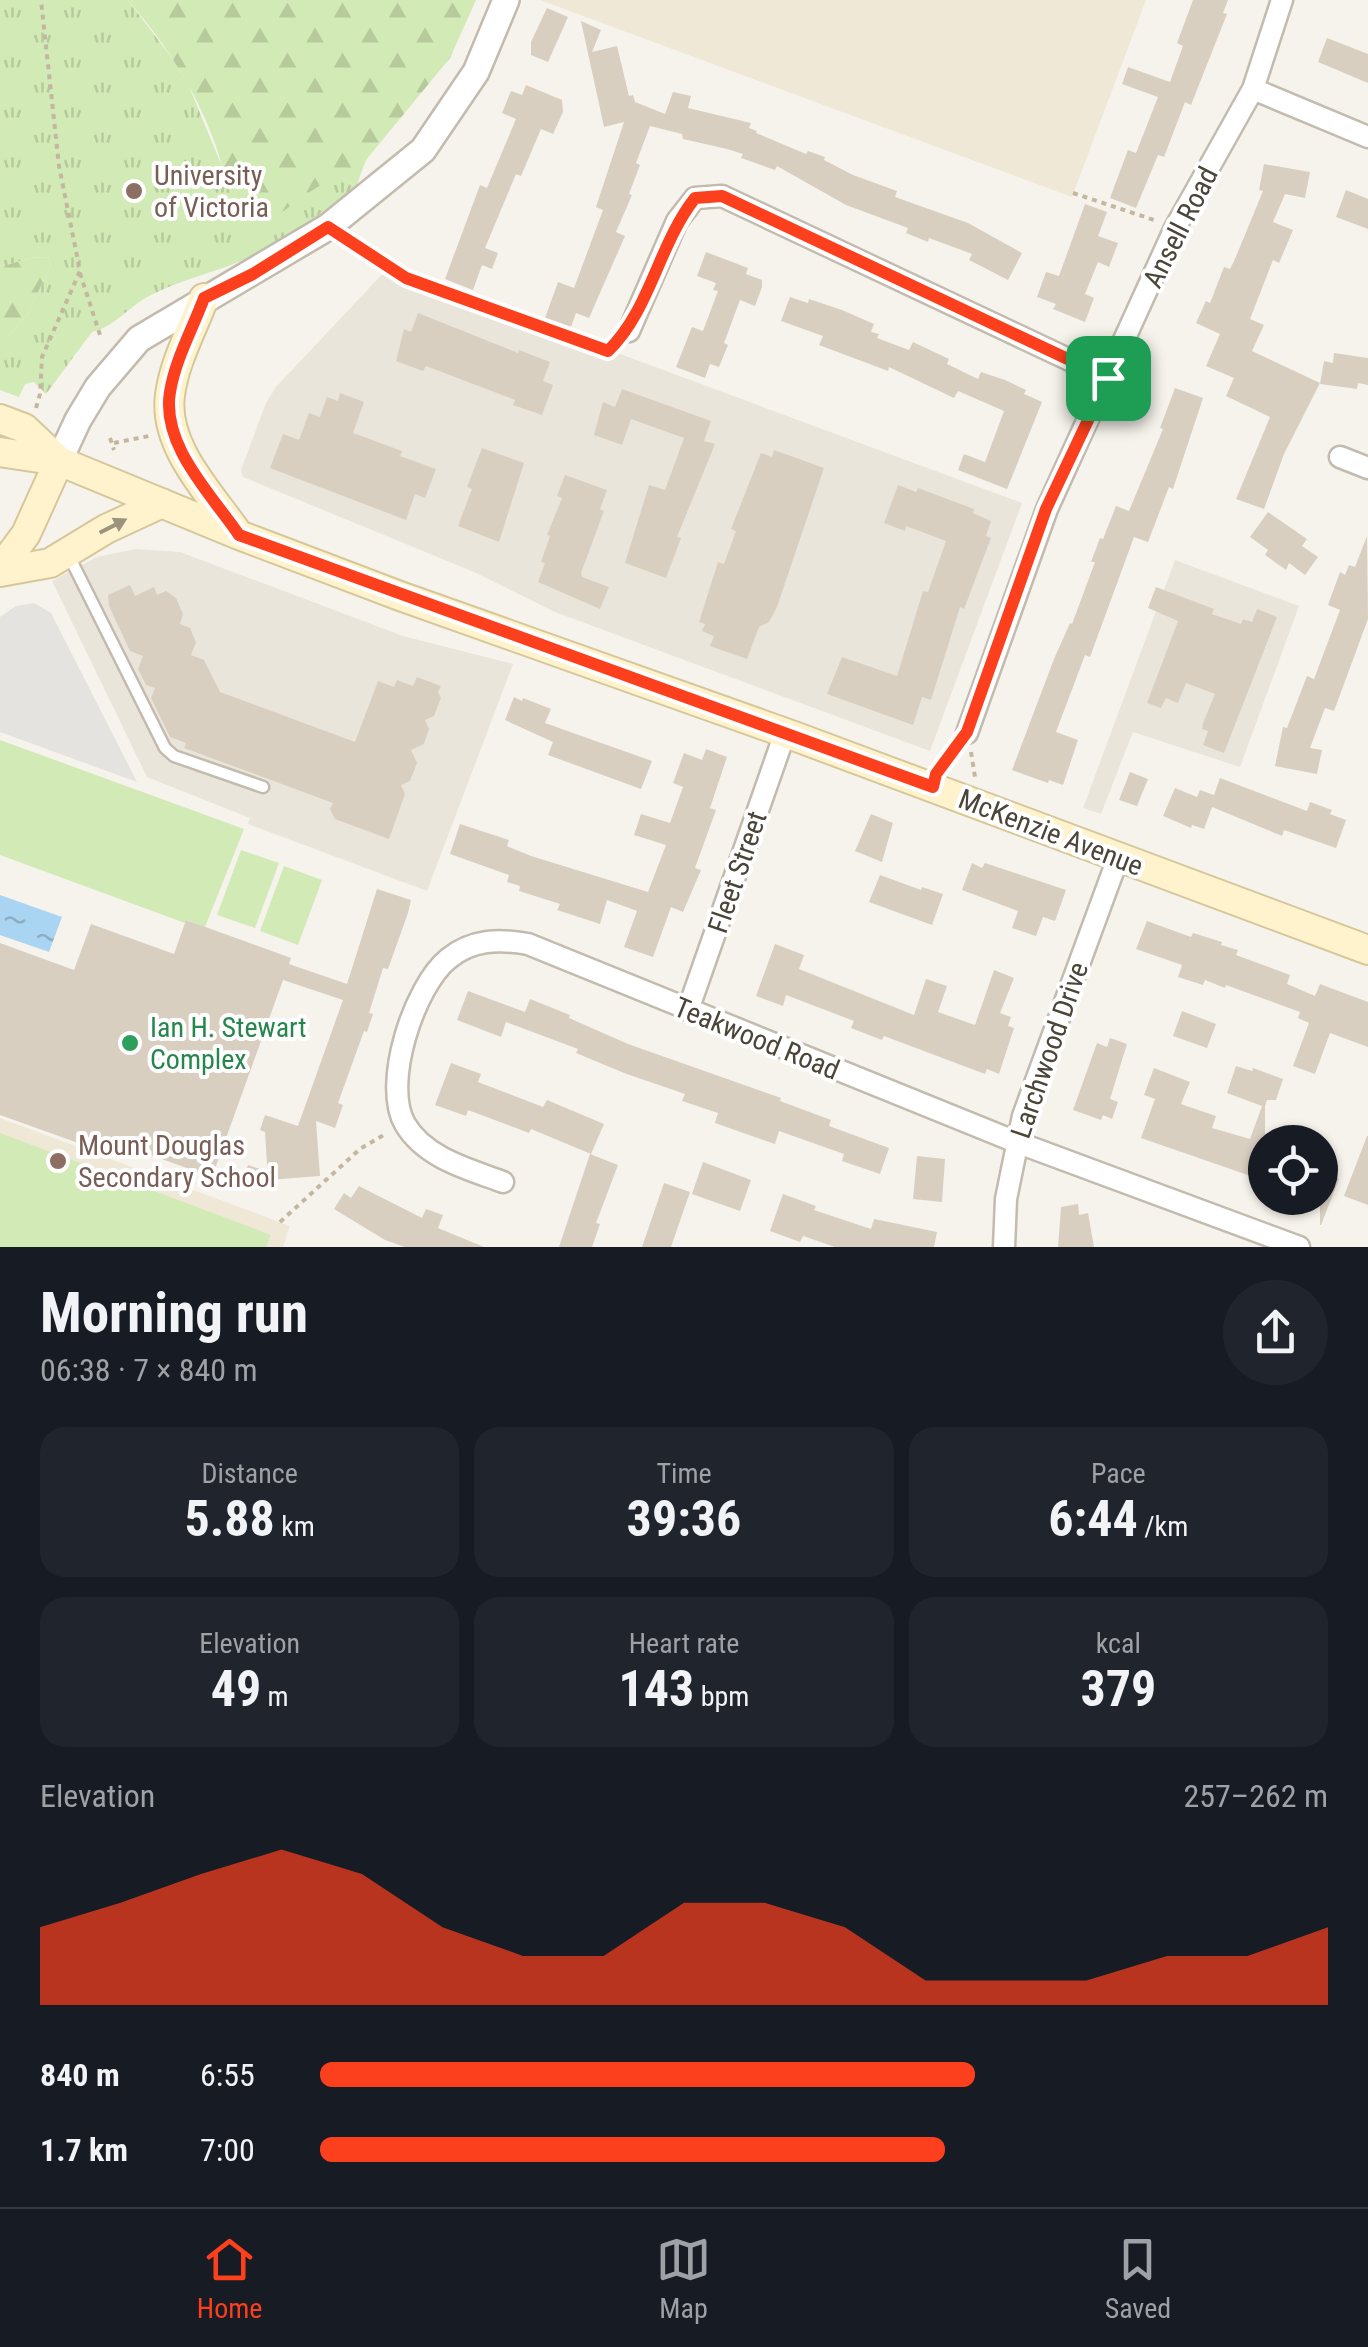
<!DOCTYPE html>
<meta charset="utf-8">
<style>
body{margin:0;font-family:"Roboto Condensed",sans-serif;background:#20242c;color:#f1f3f6;height:100vh;display:flex;flex-direction:column;font-size:38px;white-space:nowrap}
*{box-sizing:border-box;margin:0}
p{font-size:32px;color:#9ea1a6}
.icon{flex:none;width:55px;height:55px;fill:none;stroke:currentColor;stroke-width:2;stroke-linecap:round;stroke-linejoin:round}
.map{position:relative;height:1247px;overflow:hidden}
.sheet{display:flex;flex-direction:column;background:#171b24;flex:1}
.sheet>*{flex:none}
.controls{position:absolute;left:1248px;top:1125px;display:grid;gap:20px}
.controls a{display:grid;place-items:center;width:90px;height:90px;border-radius:50%;background:#171b24;box-shadow:0 2px 8px #0004;font-size:50px}
.pin{position:absolute;display:grid;place-items:center;width:85px;height:85px;color:#fff;margin:-42px;border-radius:20px;box-shadow:0 5px 15px #0006}
.round{display:grid;place-items:center;flex:none;width:105px;height:105px;border-radius:52px;background:#20242c}
.summary{display:flex;align-items:center;justify-content:space-between;height:170px;padding:0 40px}
h1{font-size:55px;font-weight:700;line-height:75px}
.metrics{display:grid;grid-template-columns:repeat(3,1fr);gap:15px;height:170px;padding:10px 40px}
.metrics div{display:grid;align-content:center;border-radius:25px;background:#20242c;text-align:center}
.metrics b{font-size:50px;font-weight:700}
.metrics small{font-size:28px;font-weight:400}
.metrics p{font-size:28px}
.chart{height:280px;padding:20px 40px}
.chart p{display:flex;justify-content:space-between}
.chart svg{width:100%;height:180px;margin-top:10px;fill:#fc3f1d;opacity:.7}
ul{padding:0 40px;list-style:none;font-size:32px}
li{display:grid;grid-template-columns:160px 120px 1fr;align-items:center;height:75px}
li i{height:25px;border-radius:12px;background:#fc3f1d}
.tabs{display:flex;justify-content:space-around;align-items:center;height:140px;border-top:2px solid #363941;background:#171b24;font-size:28px;color:#9ea1a6}
.tabs a{display:grid;justify-items:center;gap:5px}
.tabs .selected{color:#fc3f1d}
.map>svg:first-child{display:block}
.residential{fill:#eae5da}
.education{fill:#efe8d6}
.grass{fill:url(#grass-tufts)}
.forest{fill:url(#forest-firs)}
.pitch{fill:#d2eab5}
.parking{fill:#e5e3e0}
.water{fill:url(#water-ripples)}
.building{fill:#d8cfc1}
.lines{fill:none;stroke-linecap:round;stroke-linejoin:round}
.service-casing{stroke:#c2bbae;stroke-width:15}
.minor-casing{stroke:#c2bbae;stroke-width:25}
.tertiary-casing{stroke:#c2bbae;stroke-width:30}
.secondary-casing{stroke:#d6c79b;stroke-width:32}
.path{stroke:#c4b79f;stroke-width:4;stroke-dasharray:5 5;stroke-linecap:butt}
.service{stroke:#fff;stroke-width:10}
.minor{stroke:#fff;stroke-width:20}
.tertiary{stroke:#fff;stroke-width:25}
.secondary{stroke:#fff3cd;stroke-width:28}
.oneway{fill:#9c937c}
.route-casing{stroke:#fff;stroke-width:20}
.route{stroke:#fc3f1d;stroke-width:12}
.education-dot{fill:#8d6e63;stroke:#fff;stroke-width:4}
.leisure-dot{fill:#2e9e5b;stroke:#fff;stroke-width:4}
.labels{text-anchor:middle;stroke-width:8;stroke-linejoin:round;paint-order:stroke}
.education-label{font-size:28px;fill:#785e54;stroke:#fff;text-anchor:start}
.street-label{font-size:28px;fill:#4b4439;stroke:#fff}
.leisure-label{font-size:28px;fill:#27864d;stroke:#fff;text-anchor:start}
</style>
<div class="map">
<svg width="1368" height="1247" viewBox="0 0 1368 1247">
<defs>
<pattern id="grass-tufts" width="24" height="20" patternUnits="userSpaceOnUse" patternTransform="scale(2.5)"><rect width="24" height="20" fill="#d2eab5"/><path d="M3 7l-1-3M5 7V3M7 7l1-3M15 17l-1-3M17 17v-4M19 17l1-3" fill="none" stroke="#b6ca9c"/></pattern>
<pattern id="forest-firs" width="22" height="20" patternUnits="userSpaceOnUse" patternTransform="scale(2.5)"><rect width="22" height="20" fill="#d2eab5"/><path d="M5 1l3.5 6h-7zM16 11l3.5 6h-7z" fill="#b6ca9c"/></pattern>
<pattern id="water-ripples" width="26" height="14" patternUnits="userSpaceOnUse" patternTransform="scale(2.5)"><rect width="26" height="14" fill="#a9d4f2"/><path d="M2 4q2-2 4 0t4 0M15 11q2-2 4 0t4 0" fill="none" stroke="#8caec5"/></pattern>
</defs>
<rect width="100%" height="100%" fill="#f6f3ec"/>
<path class="residential" d="M388 268 1022 503 930 751 555 612 474 572 243 477 241 470 266 403 276 387Z
M136 549 180 552 403 636 513 664 427 891 248 824 250 818 147 777 52 581 97 557Z
M1175 560 1299 606 1240 767 1133 732 1101 814 1083 808Z"/>
<path class="education" d="M540 0H1146L1072 197Z
M0 1118 290 1226 283 1247H0Z"/>
<path class="grass" d="M0 0H128L171 57 188 84 221 164 268 221 323 180 341 177 356 187C316 217 278 247 231 265 204 275 176 282 151 295 130 305 115 327 92 332L46 394 34 382 25 384 19 397 0 390V336H8L28 314 51 264 48 257 30 258 0 267Z"/>
<path class="forest" d="M128 0H476L450 58 366 160 356 187 341 177C311 183 274 225 256 225 255 225 241 220 240 220 230 196 224 171 216 146 197 92 165 43 128 0Z
M48 257 51 264 28 314 8 336H0V267L30 258Z"/>
<path class="pitch" d="M0 740 244 829 205 927 187 920 185 923 0 855Z
M241 850 279 863 255 928 217 915Z
M284 866 322 880 298 945 260 931Z
M0 1133 271 1235 266 1247H0Z"/>
<path class="parking" d="M34 603 51 613 137 782 0 732V617L16 606Z"/>
<path class="water" d="M0 895 62 917 49 952 0 935Z"/>
<path class="building" d="M1193 0H1228L1223 13 1227 14 1191 105 1185 102 1164 157 1158 155 1136 208 1110 198 1128 150 1136 153 1158 97 1122 84 1128 67 1170 82 1183 46 1177 43Z
M547 8 568 17 548 62 531 55V42Z
M581 21 601 30 592 52 617 46 629 96 633 95 635 102 665 114 673 92 691 96 688 108 751 123 749 128 757 131 756 133 806 154 808 151 825 157 824 160 853 175 897 191 895 197 968 223 1022 253 1008 280 969 260 972 254 929 238 928 242 906 233 908 228 846 205 777 166 775 170 741 158 743 154 727 149 683 139 682 134 650 126 636 163 640 165 629 194 632 195 616 232 625 236 589 318 576 313 571 327 545 318 558 282 574 288 603 210 596 207 624 122 604 127Z
M1327 38 1368 54V83L1318 62Z
M526 85 562 100 563 112 553 134 541 129 521 176 516 174 485 248 498 253 492 269 482 265 473 290 445 279 480 185 487 188 516 119 502 113 511 91 522 95Z
M1264 164 1310 172 1305 198 1285 194 1273 222 1293 230 1279 263 1273 260 1250 319 1264 325 1252 351 1320 383 1284 454 1264 509 1236 499 1270 417 1226 396 1234 378 1206 366 1220 334 1196 323 1206 301 1210 303 1224 267 1230 269 1235 259 1263 191 1259 190Z
M1346 190 1368 199V229L1336 217Z
M1085 204 1107 212 1098 236 1118 243 1109 267 1098 262 1085 294 1094 298 1085 322 1053 309 1056 304 1037 297 1046 272 1059 276Z
M706 252 748 268 746 274 762 280V287L755 306 740 300 724 343 728 345 719 367 710 364 705 378 676 367 692 327 703 331 718 291 713 290 716 283 697 276Z
M790 297 808 303 809 299 842 310 874 324 871 332 879 334 877 338 909 350 913 342 949 359 947 364 978 379 981 372 1005 380 1026 390 1024 394 1042 402 1007 489 958 470 964 454 985 462 1004 411 958 391 954 398 889 367 888 371 819 345 823 336 781 321Z
M418 313 518 353 519 350 550 362 543 381 553 385 542 415 513 405 515 400 426 366 423 371 396 361 404 329 411 332Z
M1334 353 1368 358V385L1358 383 1357 389 1320 384 1324 361 1333 363Z
M1175 388 1203 398 1173 489 1169 487 1148 542 1134 537 1090 657 1085 655 1056 732 1078 740 1063 785 1049 780 1048 783 1012 770 1054 659 1070 623 1072 624 1095 562H1091L1100 538 1103 539 1116 506 1129 511 1163 429 1160 428Z
M622 389 711 421 704 441 715 444 677 537 681 538 666 578 625 563 649 485 665 490 684 438 631 419 622 445 594 435 603 402 615 407Z
M340 393 364 402 353 433 402 451 400 456 436 469 425 498 415 494 406 520 270 468 283 434 299 440 309 413 320 417 327 397 338 401Z
M482 448 524 463 499 542 458 526 472 489 467 487Z
M774 450 824 468 777 607 769 622 759 627 747 659 710 646 714 636 702 631 705 624 699 622 718 562 724 564 736 531 731 529 761 453 772 457Z
M565 475 607 490 600 509 604 511 581 573 582 577 609 587 600 609 538 582 545 563 541 562 550 536 547 535 562 498 557 496Z
M898 485 916 492 918 488 974 509 973 513 991 521 986 536 991 538 964 609 960 607 931 700 922 697 913 725 827 694 842 657 897 676 923 591 928 592 946 541 906 526 905 531 884 523Z
M1268 512 1307 539 1302 546 1318 557 1305 575 1289 563 1286 570 1265 555 1268 550 1250 537Z
M1367 536 1368 619 1334 711 1325 708 1310 748 1322 750 1317 774 1275 766 1283 727 1287 728 1307 676 1314 679 1340 610 1328 605 1340 572 1345 575 1349 565 1355 567Z
M130 585 135 596 154 587 157 595 166 591 176 598 183 614 180 624 190 628 196 642 191 655 204 660 220 692 355 742 378 681 394 687 397 680 413 686 417 677 441 686 438 692 441 698 434 716 425 720 429 729 424 744 411 750 417 763 410 781 401 785 405 794 389 839 335 819 330 809 333 803 184 748 186 743 170 737 151 698 155 688 146 685 138 669 143 656 130 651 109 606 108 595Z
M1156 587 1214 609 1212 614 1241 624 1243 619 1252 622 1257 609 1277 617 1224 753 1203 745 1208 731 1202 729 1203 723 1215 694 1186 683 1178 703 1166 698 1161 708 1147 703 1178 621 1148 608Z
M514 697 522 701 523 698 551 709 545 723 652 761 641 789 548 755 553 742 505 720Z
M706 749 727 757 710 808 716 810 695 868 701 870 683 912 671 907 653 957 624 947 637 911 607 900 600 924 557 910 560 904 519 891 520 886 507 882 509 875 450 854 460 824 509 840 507 846 531 856 648 892 666 845 634 835 641 814 670 823 683 787 673 783 684 753 702 760Z
M1130 772 1148 779 1137 806 1119 800Z
M1220 778 1307 811 1310 802 1332 810 1330 814 1346 820 1336 848 1284 830 1282 836 1212 807 1204 829 1192 825 1191 828 1163 816 1175 788 1197 797 1200 790 1214 795Z
M871 814 893 823 882 862 855 851Z
M972 863 982 868 985 863 1066 890 1055 921 1043 917 1036 936 1012 928 1018 911 962 890Z
M880 875 921 890 922 887 943 894 932 925 869 902Z
M377 889 411 900 408 913 388 969 383 968 369 1013 373 1014 367 1032 364 1031 338 1103 343 1105 335 1128 316 1121 320 1176 268 1180 265 1132 260 1130 265 1115 298 1126 343 1000 283 980 212 1177 100 1137 95 1149 0 1115V943L74 970 91 924 174 954 186 920 291 958 289 964 347 984Z
M1147 921 1191 937 1193 933 1222 942 1221 945 1238 950 1236 955 1290 975 1287 984 1315 996 1320 984 1368 1002V1047L1330 1033 1315 1074 1293 1066 1309 1023 1298 1018 1300 1012 1226 985 1225 988 1205 980 1203 985 1178 977 1182 965 1136 949Z
M775 944 804 955 799 969 914 1015 926 979 947 986 938 1012 975 1025 994 970 1014 978 1000 1013 1011 1017 1008 1026 1014 1028 999 1074 987 1069 985 1074 884 1036 882 1040 851 1028 854 1021 786 995 783 1006 756 996Z
M468 991 525 1012 530 999 570 1015 569 1018 628 1044 781 1098 780 1101 831 1120 829 1126 889 1148 880 1174 842 1161 844 1154 779 1131 775 1144 715 1123 718 1113 682 1101 685 1094 624 1073 576 1053 578 1049 506 1022 501 1037 457 1020Z
M1182 1011 1216 1024 1207 1048 1173 1036Z
M1110 1038 1127 1044 1110 1099 1118 1102 1112 1119 1103 1115 1101 1120 1073 1110 1097 1043 1107 1047Z
M451 1063 481 1074 478 1082 543 1107 547 1100 604 1124 591 1154 531 1129 529 1133 468 1110 466 1116 435 1105Z
M1236 1066 1252 1071 1253 1068 1283 1079 1276 1100H1267L1265 1106V1181L1141 1138 1155 1099 1144 1095 1154 1068 1190 1082 1181 1104 1216 1116 1212 1128 1250 1139 1262 1106 1227 1093Z
M1367 1136H1368V1205L1344 1196Z
M590 1154 618 1165 596 1223 600 1224 592 1247H559Z
M917 1156 945 1159 942 1202 913 1199Z
M703 1162 751 1180 740 1211 692 1194Z
M248 1165 266 1171 260 1188 242 1182Z
M1320 1172 1339 1179 1321 1225H1320Z
M664 1183 690 1192 671 1247H642Z
M359 1186 422 1218 426 1209 443 1215 438 1228 484 1247H405L385 1240 334 1209 344 1193 351 1198Z
M783 1194 816 1206 814 1210 871 1229 874 1219 937 1232 934 1247H835L803 1236 800 1242 770 1231Z
M1078 1204 1079 1215 1088 1213 1094 1247H1058L1061 1207Z"/>
<g class="lines">
<defs>
<path id="service" d="M68 554 165 748 174 756 263 787"/>
<path id="minor" d="M1253 89 1368 137
M629 331 677 221 695 198 722 196 1108 378
M1340 457 1368 468
M967 733 1047 509 1175 228 1253 89 1282 0
M688 1010 785 733
M503 1182C468 1169 425 1158 405 1124 382 1084 414 987 448 959 472 939 499 939 528 944L1016 1142 1299 1247
M1004 1247 1006 1199 1023 1116 1118 858"/>
<path id="tertiary" d="M59 461 78 420 98 387 139 339 328 227 423 150 476 72 506 0"/>
<path id="secondary" d="M204 298C193 328 174 362 170 395 163 447 211 494 238 534
M0 419 24 428 59 461
M0 452 59 461 239 535 400 596 794 736 1368 950
M0 569 26 534 59 461
M0 572 50 563 106 529 162 503"/>
</defs>
<use href="#service" class="service-casing"/>
<use href="#minor" class="minor-casing"/>
<use href="#tertiary" class="tertiary-casing"/>
<use href="#secondary" class="secondary-casing"/>
<path class="path" d="M1073 193 1157 221
M346 239 406 278 608 351 615 344
M80 273 100 335
M36 408 40 394 42 357 80 271 59 166 41 0
M110 438 114 450
M114 443 149 436
M971 752 975 777
M943 765 955 748
M280 1222 360 1149 387 1133"/>
<use href="#service" class="service"/>
<use href="#minor" class="minor"/>
<use href="#tertiary" class="tertiary"/>
<use href="#secondary" class="secondary"/>
</g>
<defs><path id="oneway-solid" d="M-6-.8H1V-3.2L6.5 0L1 3.2V.8H-6Z" transform="scale(2.5)"/></defs>
<use class="oneway" href="#oneway-solid" transform="translate(113 526) rotate(-27)"/>
<g class="lines">
<defs>
<path id="route" d="M722 196 1108 378 1046 509 967 732 936 774 933 787 239 535C211 494 161 445 170 392 175 360 193 328 204 298L253 274 328 227 406 278 608 351C651 309 658 245 695 198Z"/>
</defs>
<use href="#route" class="route-casing"/>
<use href="#route" class="route"/>
</g>
<g class="education-dot">
<circle cx="134" cy="191" r="10"/>
<circle cx="58" cy="1161" r="10"/>
</g>
<circle class="leisure-dot" cx="130" cy="1043" r="10"/>
<g class="labels">
<g class="education-label">
<text x="154" y="185">University<tspan x="154" dy="32">of Victoria</tspan></text>
<text x="78" y="1155">Mount Douglas<tspan x="78" dy="32">Secondary School</tspan></text>
</g>
<g class="street-label">
<text transform="translate(1180 227) rotate(-63)" y="10">Ansell Road</text>
<text transform="translate(1051 832) rotate(21)" y="10">McKenzie Avenue</text>
<text transform="translate(737 872) rotate(-71)" y="10">Fleet Street</text>
<text transform="translate(757 1038) rotate(22)" y="10">Teakwood Road</text>
<text transform="translate(1049 1050) rotate(-71)" y="10">Larchwood Drive</text>
</g>
<g class="leisure-label">
<text x="150" y="1037">Ian H. Stewart<tspan x="150" dy="32">Complex</tspan></text>
</g>
</g>
</svg>
<div class="controls">
<a><svg class="icon" aria-label="locate" viewBox="0 0 24 24"><circle cx="12" cy="12" r="6"/><path d="M12 2v4M12 18v4M2 12h4M18 12h4"/></svg></a>
</div>
<div class="pin" style="left:1108px;top:378px;background:#1e9e55"><svg class="icon" aria-label="arrive" viewBox="0 0 24 24"><path d="M6 21V4h12l-3 4 3 4H6"/></svg></div>
</div>
<section class="sheet">
<div class="summary"><div><h1>Morning run</h1><p>06:38 · 7 × 840 m</p></div><a class="round"><svg class="icon" aria-label="share" viewBox="0 0 24 24"><path d="M12 15V3M7 8l5-5 5 5M5 13v7h14v-7"/></svg></a></div>
<div class="metrics">
<div><p>Distance</p><b>5.88<small> km</small></b></div>
<div><p>Time</p><b>39:36</b></div>
<div><p>Pace</p><b>6:44<small> /km</small></b></div>
</div>
<div class="metrics">
<div><p>Elevation</p><b>49<small> m</small></b></div>
<div><p>Heart rate</p><b>143<small> bpm</small></b></div>
<div><p>kcal</p><b>379</b></div>
</div>
<div class="chart"><p><span>Elevation</span>257–262 m</p>
<svg viewBox="0 0 160 44" preserveAspectRatio="none"><path d="M0 44V25L10 19L20 12L30 6L40 12L50 25L60 32L70 32L80 19L90 19L100 25L110 38L120 38L130 38L140 32L150 32L160 25V44z"/></svg>
</div>
<ul>
<li><b>840 m</b>6:55<i style="width:65%"></i></li>
<li><b>1.7 km</b>7:00<i style="width:62%"></i></li>
</ul>
</section>
<nav class="tabs">
<a class="selected"><svg class="icon" aria-label="home" viewBox="0 0 24 24"><path d="M3 11l9-7 9 7M6 9v11h12V9"/></svg>Home</a>
<a><svg class="icon" aria-label="map" viewBox="0 0 24 24"><path d="M3 6l6-2 6 2 6-2v14l-6 2-6-2-6 2zM9 4v14M15 6v14"/></svg>Map</a>
<a><svg class="icon" aria-label="saved" viewBox="0 0 24 24"><path d="M7 4h10v16l-5-4-5 4z"/></svg>Saved</a>
</nav>
